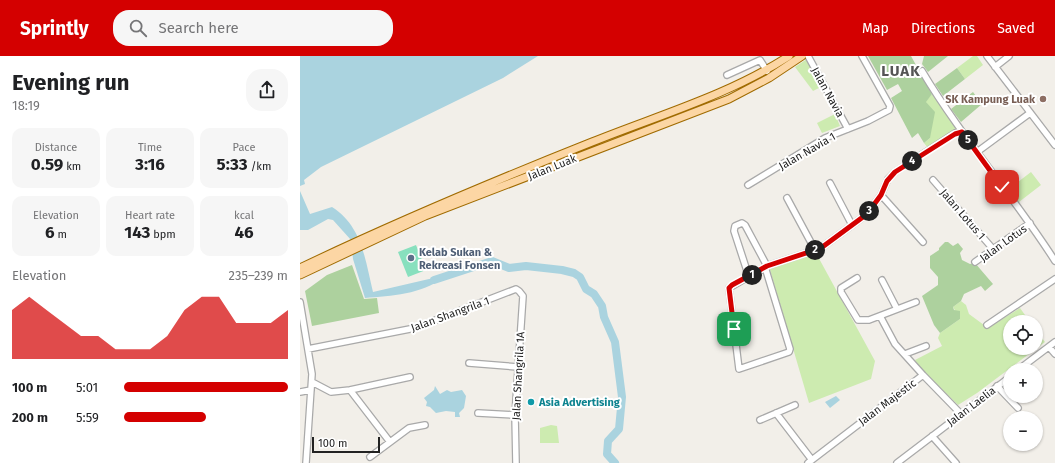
<!DOCTYPE html>
<meta charset="utf-8">
<style>
body{margin:0;font-family:"Fira Sans",sans-serif;background:#f6f6f6;color:#202124;height:100vh;display:flex;flex-direction:column;font-size:15px;white-space:nowrap}
*{box-sizing:border-box;margin:0}
p{font-size:13px;color:#757577}
.icon{flex:none;width:22px;height:22px;fill:none;stroke:currentColor;stroke-width:2;stroke-linecap:round;stroke-linejoin:round}
.map{position:relative;flex:1;overflow:hidden}
.drawer{display:flex;flex-direction:column;background:#fff;width:300px}
.drawer>*{flex:none}
.fabs{position:absolute;left:703px;top:259px;display:grid;gap:8px}
.fabs a{display:grid;place-items:center;width:40px;height:40px;border-radius:50%;background:#fff;box-shadow:0 1px 3px #0004;font-size:20px}
.scale{position:absolute;left:12px;bottom:10px;width:68px;box-sizing:border-box;padding-left:4px;border:2px solid #222;border-top:0;font-size:11px;line-height:14px;white-space:nowrap;color:#222;-webkit-text-stroke:3px #fff;paint-order:stroke}
.pin{position:absolute;display:grid;place-items:center;width:34px;height:34px;color:#fff;margin:-17px;border-radius:8px;box-shadow:0 2px 6px #0006}
.km{position:absolute;width:20px;height:20px;margin:-10px;border-radius:50%;background:#222;color:#fff;font-size:11px;line-height:20px;text-align:center}
.round{display:grid;place-items:center;flex:none;width:42px;height:42px;border-radius:16px;background:#f6f6f6}
.summary{display:flex;align-items:center;justify-content:space-between;height:68px;padding:0 12px}
h1{font-size:22px;font-weight:700;line-height:30px}
.stats{display:grid;grid-template-columns:repeat(3,1fr);gap:6px;height:68px;padding:4px 12px}
.stats div{display:grid;align-content:center;border-radius:10px;background:#f6f6f6;text-align:center}
.stats b{font-size:17px;font-weight:700}
.stats small{font-size:11px;font-weight:400}
.stats p{font-size:11px}
.chart{height:112px;padding:8px 12px}
.chart p{display:flex;justify-content:space-between}
.chart svg{width:100%;height:72px;margin-top:4px;fill:#d40000;opacity:.7}
ul{padding:0 12px;list-style:none;font-size:13px}
li{display:grid;grid-template-columns:64px 48px 1fr;align-items:center;height:30px}
li i{height:10px;border-radius:5px;background:#d40000}
header{display:flex;align-items:center;gap:24px;box-sizing:border-box;height:56px;padding:0 20px;background:#d40000;color:#fff}
header strong{font-size:19px}
nav{display:flex;gap:22px;margin-inline-start:auto;font-size:14px}
.search{width:280px;height:36px;background:#f6f6f6;display:flex;align-items:center;gap:10px;box-sizing:border-box;padding:0 14px;border-radius:16px;color:#757577;font-size:15px}
main{display:flex;flex:1;min-height:0}
.map>svg:first-child{display:block}
.grass{fill:#cdebb0}
.forest{fill:#add19e}
.pitch{fill:#88e0be}
.water{fill:#aad3df}
.lines{fill:none;stroke-linecap:round;stroke-linejoin:round}
.river{stroke:#aad3df;stroke-width:8}
.minor-casing{stroke:#a9a9a9;stroke-width:8}
.major-casing{stroke:#a06b00;stroke-width:9}
.minor{stroke:#fff;stroke-width:5.5}
.major{stroke:#fcd6a4;stroke-width:7}
.route-casing{stroke:#fff;stroke-width:8}
.route{stroke:#d40000;stroke-width:5}
.education-dot{fill:#8d6e63;stroke:#fff;stroke-width:1.5}
.service-dot{fill:#5c6f8a;stroke:#fff;stroke-width:1.5}
.culture-dot{fill:#0f9aa8;stroke:#fff;stroke-width:1.5}
.labels{text-anchor:middle;stroke-width:4;stroke-linejoin:round;paint-order:stroke}
.street-label{font-size:11px;fill:#222;stroke:#fff}
.education-label{font-size:11px;font-weight:bold;fill:#785e54;stroke:#fff;text-anchor:end}
.service-label{font-size:11px;font-weight:bold;fill:#4e5e75;stroke:#fff;text-anchor:start}
.culture-label{font-size:11px;font-weight:bold;fill:#0d838f;stroke:#fff;text-anchor:start}
.district-label{font-size:15px;font-weight:bold;letter-spacing:1px;fill:#555;stroke:#fff}
</style>
<header>
<strong>Sprintly</strong>
<div class="search"><svg class="icon" aria-label="search" viewBox="0 0 24 24"><circle cx="10" cy="10" r="6"/><path d="M15 15l6 6"/></svg>Search here</div>
<nav><a>Map</a><a>Directions</a><a>Saved</a></nav>
</header>
<main>
<section class="drawer">
<div class="summary"><div><h1>Evening run</h1><p>18:19</p></div><a class="round"><svg class="icon" aria-label="share" viewBox="0 0 24 24"><path d="M12 15V3M7 8l5-5 5 5M5 13v7h14v-7"/></svg></a></div>
<div class="stats">
<div><p>Distance</p><b>0.59<small> km</small></b></div>
<div><p>Time</p><b>3:16</b></div>
<div><p>Pace</p><b>5:33<small> /km</small></b></div>
</div>
<div class="stats">
<div><p>Elevation</p><b>6<small> m</small></b></div>
<div><p>Heart rate</p><b>143<small> bpm</small></b></div>
<div><p>kcal</p><b>46</b></div>
</div>
<div class="chart"><p><span>Elevation</span>235–239 m</p>
<svg viewBox="0 0 160 44" preserveAspectRatio="none"><path d="M0 44V14L10 6L20 14L30 22L40 30L50 30L60 38L70 38L80 38L90 30L100 14L110 6L120 6L130 22L140 22L150 22L160 14V44z"/></svg>
</div>
<ul>
<li><b>100 m</b>5:01<i style="width:100%"></i></li>
<li><b>200 m</b>5:59<i style="width:50%"></i></li>
</ul>
</section>
<div class="map">
<svg width="755" height="407" viewBox="0 0 755 407">
<rect width="100%" height="100%" fill="#f2efe9"/>
<path class="grass" d="M673 0H677L683 9 665 23 657 12Z
M507 3 523 30 513 35 495 11Z
M632 38 656 70 655 74 628 92 624 87 630 82 626 45Z
M535 58 540 70 522 77 517 67Z
M731 116 741 129 719 146 709 133Z
M512 197H516L575 305 571 323 509 347 470 214V212Z
M661 245 666 249 669 258 688 272 720 252 730 266H710V292H736V274L745 286 677 337 658 349 620 312 615 304 642 290 638 282 640 277 660 263 653 251Z
M251 369 257 370 259 387H240V372Z"/>
<path class="forest" d="M568 0H611L632 38 626 46 635 56 630 82 624 87 618 77 612 82 591 42 602 35 598 28 587 34Z
M624 0H648L628 16 622 8Z
M657 12 665 23 643 40 635 28Z
M673 36 682 48 661 66 651 53Z
M645 186H648L653 190 658 187 663 193 660 197 662 204 670 208 675 207 693 228 685 235 681 230 664 238 661 245 653 251 654 254 660 255V263L640 277 634 269 622 240 638 229V221L630 212V200L639 194V192Z
M52 209 64 243 77 242 79 257 12 270 5 235 27 219Z"/>
<path class="pitch" d="M116 189 126 214 108 221 98 196Z"/>
<path class="water" d="M0 0H238L203 22 21 111 4 124 5 128 0 130Z
M0 135 10 158 32 151C62 170 65 203 73 236L129 223 143 222C122 238 91 240 65 242L53 203 51 184 33 164 28 163 8 174H0Z
M135 330 140 338 147 334 151 336 162 334 166 340 164 352 159 357 160 361H155V356L146 355 136 357 130 351 126 350 127 346 124 342 134 334Z
M536 340 540 344 530 352 525 346Z"/>
<g class="lines">
<path class="river" d="M134 224 192 205 209 212 226 210 262 214 274 217 280 221 286 233 294 238 302 250 304 261 315 286 322 341 319 373 308 385 307 398 315 407"/>
<defs>
<path id="minor" d="M508 0 548 73
M687 0 755 89
M695 11 709 0
M622 15C662 82 713 139 755 205
M427 19 460 4 467 15
M677 96 730 57
M633 124 693 193
M530 127 552 169
M448 129 525 82 568 65 589 54 590 50 562 0
M581 139 623 186
M487 142 515 194
M675 206 730 167
M465 211 490 293 489 296 439 313 429 232 467 210 521 192 567 158 581 139 588 123 595 116 655 77 662 76
M449 221 434 175 435 170 442 167 445 169 467 210
M557 222 541 232V236L558 264H569L616 246
M582 224 597 253
M0 246 12 318 6 407
M580 260 595 288 623 319
M687 269 755 223
M749 291 755 298
M8 293 115 272 216 233 219 235 223 240 215 359 216 407
M605 298 626 290
M169 307 218 311
M718 314 755 286
M12 326 31 336 50 334 90 386
M697 330 718 352
M50 334 110 321
M0 336 11 334
M178 357 215 359
M476 357 512 404
M460 364 495 349
M632 380 656 407
M70 401 109 372 125 369
M508 407 623 319 661 358
M597 407 710 321"/>
<path id="major" d="M0 212C96 166 194 125 292 86 359 59 429 39 489 0
M0 219 125 160 429 43 469 22 502 0"/>
</defs>
<use href="#minor" class="minor-casing"/>
<use href="#major" class="major-casing"/>
<use href="#minor" class="minor"/>
<use href="#major" class="major"/>
</g>
<g class="lines">
<defs>
<path id="route" d="M434 273 429 232 432 229 467 210 521 192 567 158 581 139 587 125 595 116 655 78 662 76 702 131"/>
</defs>
<use href="#route" class="route-casing"/>
<use href="#route" class="route"/>
</g>
<circle class="education-dot" cx="743" cy="43" r="4"/>
<circle class="service-dot" cx="111" cy="202" r="4"/>
<circle class="culture-dot" cx="231" cy="346" r="4"/>
<g class="labels">
<g class="street-label">
<text transform="translate(528 36) rotate(61)" y="4">Jalan Navia</text>
<text transform="translate(507 95) rotate(-30)" y="4">Jalan Navia 1</text>
<text transform="translate(252 111) rotate(-22)" y="4">Jalan Luak</text>
<text transform="translate(663 158) rotate(49)" y="4">Jalan Lotus 1</text>
<text transform="translate(703 187) rotate(-36)" y="4">Jalan Lotus</text>
<text transform="translate(150 258) rotate(-20)" y="4">Jalan Shangrila 1</text>
<text transform="translate(218 320) rotate(-87)" y="4">Jalan Shangrila 1A</text>
<text transform="translate(587 346) rotate(-37)" y="4">Jalan Majestic</text>
<text transform="translate(671 350) rotate(-37)" y="4">Jalan Laelia</text>
</g>
<g class="education-label">
<text x="735" y="47">SK Kampung Luak</text>
</g>
<g class="service-label">
<text x="119" y="200">Kelab Sukan &amp;<tspan x="119" dy="13">Rekreasi Fonsen</tspan></text>
</g>
<g class="culture-label">
<text x="239" y="350">Asia Advertising</text>
</g>
<g class="district-label">
<text x="601" y="20">LUAK</text>
</g>
</g>
</svg>
<div class="fabs">
<a><svg class="icon" aria-label="locate" viewBox="0 0 24 24"><circle cx="12" cy="12" r="6"/><path d="M12 2v4M12 18v4M2 12h4M18 12h4"/></svg></a>
<a>+</a>
<a>−</a>
</div>
<div class="scale">100 m</div>
<div class="pin" style="left:434px;top:273px;background:#1e9e55"><svg class="icon" aria-label="arrive" viewBox="0 0 24 24"><path d="M6 21V4h12l-3 4 3 4H6"/></svg></div>
<div class="pin" style="left:702px;top:131px;background:#d93025"><svg class="icon" aria-label="check" viewBox="0 0 24 24"><path d="M5 12l5 5 9-10"/></svg></div>
<b class="km" style="left:452px;top:219px">1</b>
<b class="km" style="left:515px;top:194px">2</b>
<b class="km" style="left:569px;top:155px">3</b>
<b class="km" style="left:612px;top:105px">4</b>
<b class="km" style="left:668px;top:84px">5</b>
</div>
</main>
